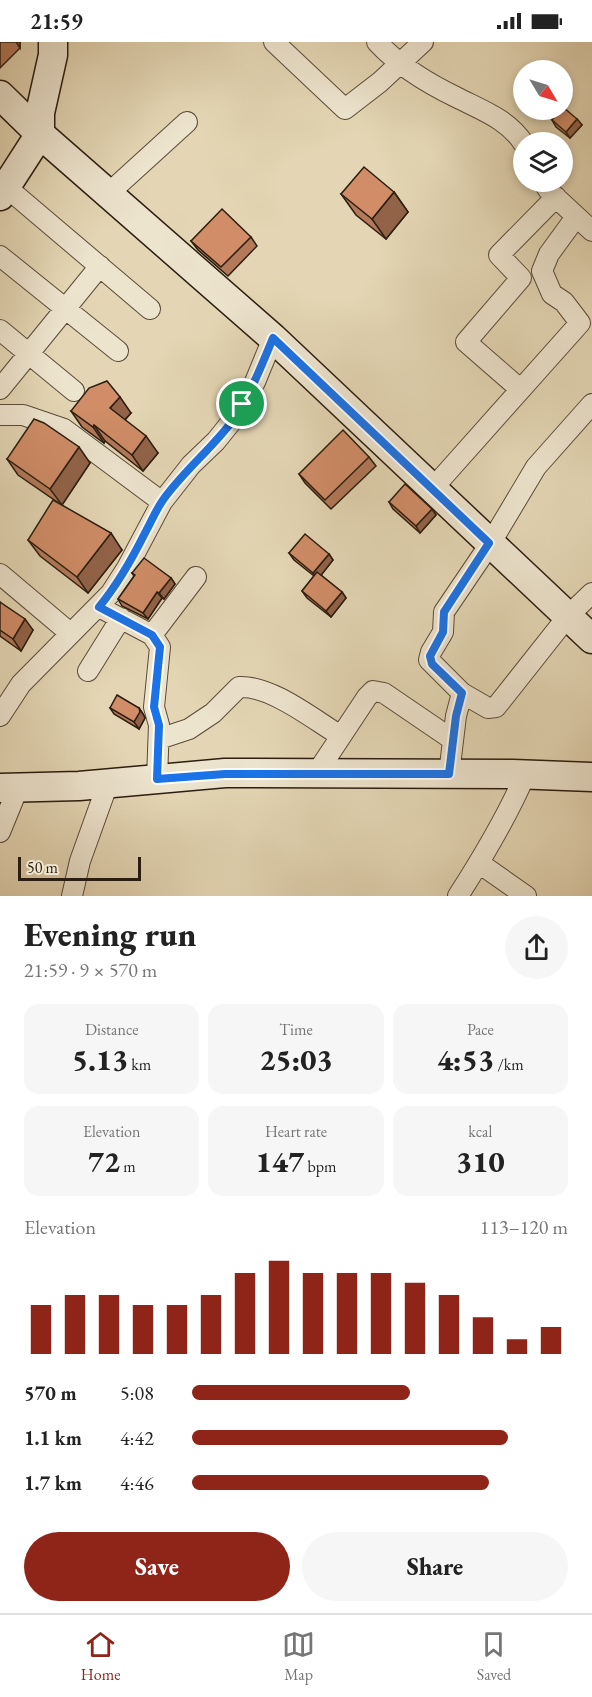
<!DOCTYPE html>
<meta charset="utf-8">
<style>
body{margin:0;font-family:"EB Garamond",serif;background:#f6f6f6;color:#222;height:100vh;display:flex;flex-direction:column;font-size:22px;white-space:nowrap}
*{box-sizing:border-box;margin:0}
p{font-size:20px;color:#767676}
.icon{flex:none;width:33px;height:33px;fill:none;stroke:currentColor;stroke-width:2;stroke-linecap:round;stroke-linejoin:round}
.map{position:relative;height:854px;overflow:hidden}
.details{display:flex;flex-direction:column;background:#fff;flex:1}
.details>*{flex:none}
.needle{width:39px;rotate:128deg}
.tools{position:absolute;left:513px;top:18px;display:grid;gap:12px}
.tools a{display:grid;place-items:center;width:60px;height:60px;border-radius:50%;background:#fff;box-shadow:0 3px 9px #0003;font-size:30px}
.scale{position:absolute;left:18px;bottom:15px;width:123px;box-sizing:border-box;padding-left:6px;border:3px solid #2b1d10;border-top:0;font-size:16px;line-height:21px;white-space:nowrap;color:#2b1d10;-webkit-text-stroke:4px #ede4ce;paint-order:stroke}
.pin{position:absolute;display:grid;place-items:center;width:51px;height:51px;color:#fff;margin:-26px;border:3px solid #fff;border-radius:50%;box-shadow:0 2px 6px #0007}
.round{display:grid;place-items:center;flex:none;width:63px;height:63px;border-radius:32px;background:#f6f6f6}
.headline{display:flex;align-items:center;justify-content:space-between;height:102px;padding:0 24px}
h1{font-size:33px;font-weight:800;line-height:45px}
.stats{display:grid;grid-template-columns:repeat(3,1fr);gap:9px;height:102px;padding:6px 24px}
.stats div{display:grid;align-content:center;border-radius:15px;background:#f6f6f6;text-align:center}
.stats b{font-size:30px;font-weight:800}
.stats small{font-size:16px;font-weight:400}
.stats p{font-size:16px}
.chart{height:168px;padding:12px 24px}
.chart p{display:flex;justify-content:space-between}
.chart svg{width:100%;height:108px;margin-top:6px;stroke:#8f2418;stroke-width:6}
.primary-button{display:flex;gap:12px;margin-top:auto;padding:12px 24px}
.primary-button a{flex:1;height:69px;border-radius:36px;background:#8f2418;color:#fff;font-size:24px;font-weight:800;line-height:69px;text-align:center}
.primary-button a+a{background:#f6f6f6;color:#222}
ul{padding:0 24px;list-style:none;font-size:20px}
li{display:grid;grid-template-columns:96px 72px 1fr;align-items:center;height:45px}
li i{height:15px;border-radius:8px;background:#8f2418}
.status{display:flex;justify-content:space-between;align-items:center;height:42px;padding:0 30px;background:#fff;direction:ltr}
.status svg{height:16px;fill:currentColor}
.menu{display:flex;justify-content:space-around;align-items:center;height:84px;border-top:2px solid #e0e0e0;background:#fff;font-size:16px;color:#767676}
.menu a{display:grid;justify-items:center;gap:3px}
.menu .on{color:#8f2418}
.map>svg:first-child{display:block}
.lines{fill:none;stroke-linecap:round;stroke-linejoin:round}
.street-casing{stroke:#594b39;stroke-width:22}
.secondary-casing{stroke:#2b1d10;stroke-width:31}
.street{stroke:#ede4ce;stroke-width:20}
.secondary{stroke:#ede4ce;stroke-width:28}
.wall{fill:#b37959;stroke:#2b1d10;stroke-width:1.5}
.shaded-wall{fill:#926348;stroke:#2b1d10;stroke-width:1.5}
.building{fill:#d08d67;stroke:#2b1d10;stroke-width:1.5}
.route-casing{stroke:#fff;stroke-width:12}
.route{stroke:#1a73e8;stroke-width:8}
</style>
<div class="status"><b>21:59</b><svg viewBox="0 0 49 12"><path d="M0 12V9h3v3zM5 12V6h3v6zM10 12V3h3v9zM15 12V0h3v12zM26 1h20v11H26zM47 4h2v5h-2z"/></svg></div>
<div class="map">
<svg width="592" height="854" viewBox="0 0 592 854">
<rect width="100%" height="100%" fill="#e4d6b4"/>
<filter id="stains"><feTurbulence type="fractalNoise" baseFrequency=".00333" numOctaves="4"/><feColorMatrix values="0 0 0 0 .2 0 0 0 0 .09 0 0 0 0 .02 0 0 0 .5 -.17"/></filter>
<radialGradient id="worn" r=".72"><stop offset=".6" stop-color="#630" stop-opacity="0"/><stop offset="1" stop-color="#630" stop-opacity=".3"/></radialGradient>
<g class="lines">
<defs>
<path id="street" d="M274 0 345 67 380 40 423 0
M377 0C399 24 427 41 456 55 481 68 508 77 524 102
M543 140 549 149 592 189
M6 145 150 267
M109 151 187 80
M0 214 118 309
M0 288 74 349
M0 347 100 224
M520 347 466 300 521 236 499 213 556 155
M592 362 536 425 490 502 444 570 443 590 431 610 429 618 462 651 488 666 496 665 568 574 592 551
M0 373H23L64 387 162 460 127 526 111 551 21 642 0 674
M433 446 580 281 564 260 552 252 542 229 549 212 576 175
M162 460 191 423 216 399 232 379 255 340 273 296
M0 532 70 591
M99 565 152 593 160 605 154 665 159 683 157 737
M152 593 196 535
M88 629 121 576
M159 697 189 687 213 671 239 645C271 643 314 678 341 694
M316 732 367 655 373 649 384 651 453 698
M449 732 456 674 462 651
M0 790 18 746
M479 821 526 854
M72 854 80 819 108 741
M458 854C483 815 507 775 525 733"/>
<path id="secondary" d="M0 53 40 92 273 296 592 597
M0 154 40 92V71L53 13V0
M0 746 79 744 225 731 513 732 592 735"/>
</defs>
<use href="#street" class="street-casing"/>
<use href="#secondary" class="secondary-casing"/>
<use href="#street" class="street"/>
<use href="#secondary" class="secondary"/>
</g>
<path class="wall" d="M0 0H20V6L0 26Z
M577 77 582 83 570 96 556 85 552 78Z
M394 150 408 170 386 197 356 173 341 152Z
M251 195 257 204 228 234 198 208 191 199Z
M71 369 131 371 125 378 158 411 143 429 105 399 104 401 82 385Z
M369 415 376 424 331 467 305 441 299 432Z
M7 417 90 421 62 463 122 508 88 551 40 514 28 498 60 462 18 433Z
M389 460 432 467 436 473 420 491 393 467Z
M289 511 329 512 333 518 321 533 342 550 346 556 331 575 307 556 302 549 314 534 294 518Z
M132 531 171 536 175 542 164 557 162 556 148 577 122 564 118 557 134 534Z
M0 560 33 588 21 609 0 594Z
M110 666H139L143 672 145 676 139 687 114 672Z"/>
<path class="shaded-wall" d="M16 0H20V6Z
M577 77 582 83 570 96 566 90Z
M394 150 408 170 386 197 372 177Z
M120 355 131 371 121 382 110 366Z
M94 383 105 399 104 401 93 385Z
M146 394 158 411 143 429 132 413Z
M79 405 90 421 62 463 50 447Z
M432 467 436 473 420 491 416 484Z
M111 491 122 508 88 551 77 535Z
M329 512 333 518 318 537 313 531Z
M171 536 175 542 164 557 159 551Z
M157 550 162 556 148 577 143 571Z
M342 550 346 556 331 575 326 569Z
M25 577 33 588 21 609 13 597Z
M139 666 143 672 145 676 139 687 134 680Z"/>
<path class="building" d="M563 65 577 77 566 90 552 78 560 68H562Z
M364 125 394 150 372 177 341 152Z
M222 167 251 195 221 225 191 199Z
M107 339 120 355 110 366 146 394 132 413 94 383 93 385 71 369 89 346Z
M34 377 44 381 79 405 50 447 7 417Z
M343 388 369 415 325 458 299 432Z
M405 442 432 467 416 484 389 460Z
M53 458 111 491 77 535 28 498Z
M305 492 329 512 313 531 289 511Z
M144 516 171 536 159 551 157 550 143 571 118 557 135 533 132 531Z
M317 530 342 550 326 569 302 549Z
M0 560 25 577 13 597 0 588Z
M117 653 139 666 140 670 134 680 110 666Z"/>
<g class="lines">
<defs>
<path id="route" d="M273 296 489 501 444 570 443 590 430 614 432 622 462 651 456 674 449 732H225L157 737 159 683 154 665 160 605 152 593 99 565C118 542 132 517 145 491 151 480 156 468 163 458 183 430 209 409 230 382 249 356 261 325 273 296Z"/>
</defs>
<use href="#route" class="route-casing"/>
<use href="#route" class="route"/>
</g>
<rect width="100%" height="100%" filter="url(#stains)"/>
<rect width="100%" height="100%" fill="url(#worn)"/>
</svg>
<div class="tools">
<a><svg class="needle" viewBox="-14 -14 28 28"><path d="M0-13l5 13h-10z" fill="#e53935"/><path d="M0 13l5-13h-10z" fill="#767676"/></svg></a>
<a><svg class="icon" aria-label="layers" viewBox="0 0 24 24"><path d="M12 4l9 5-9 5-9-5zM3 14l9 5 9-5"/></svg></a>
</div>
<div class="scale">50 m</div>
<div class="pin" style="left:242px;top:362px;background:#1e9e55"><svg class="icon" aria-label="arrive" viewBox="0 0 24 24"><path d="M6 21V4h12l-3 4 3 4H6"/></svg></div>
</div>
<section class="details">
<div class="headline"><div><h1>Evening run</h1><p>21:59 · 9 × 570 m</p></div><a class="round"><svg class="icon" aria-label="share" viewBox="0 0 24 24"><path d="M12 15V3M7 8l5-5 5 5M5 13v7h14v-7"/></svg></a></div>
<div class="stats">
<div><p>Distance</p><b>5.13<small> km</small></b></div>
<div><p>Time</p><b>25:03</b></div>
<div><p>Pace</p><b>4:53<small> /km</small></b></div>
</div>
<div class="stats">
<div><p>Elevation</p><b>72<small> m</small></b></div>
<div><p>Heart rate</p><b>147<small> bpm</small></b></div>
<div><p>kcal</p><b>310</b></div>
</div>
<div class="chart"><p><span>Elevation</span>113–120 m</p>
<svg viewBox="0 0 160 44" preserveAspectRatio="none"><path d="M5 44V24M15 44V20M25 44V20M35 44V24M45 44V24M55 44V20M65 44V11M75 44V6M85 44V11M95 44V11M105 44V11M115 44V15M125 44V20M135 44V29M145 44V38M155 44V33"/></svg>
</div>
<ul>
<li><b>570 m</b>5:08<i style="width:58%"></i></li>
<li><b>1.1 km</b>4:42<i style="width:84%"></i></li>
<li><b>1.7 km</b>4:46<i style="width:79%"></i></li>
</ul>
<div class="primary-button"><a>Save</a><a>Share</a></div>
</section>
<nav class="menu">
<a class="on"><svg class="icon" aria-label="home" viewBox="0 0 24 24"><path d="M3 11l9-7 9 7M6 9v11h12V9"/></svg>Home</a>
<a><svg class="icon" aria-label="map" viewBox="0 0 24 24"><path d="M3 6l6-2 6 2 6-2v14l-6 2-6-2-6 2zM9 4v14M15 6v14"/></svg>Map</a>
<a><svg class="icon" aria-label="saved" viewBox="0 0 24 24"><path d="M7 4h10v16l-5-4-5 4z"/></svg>Saved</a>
</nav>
